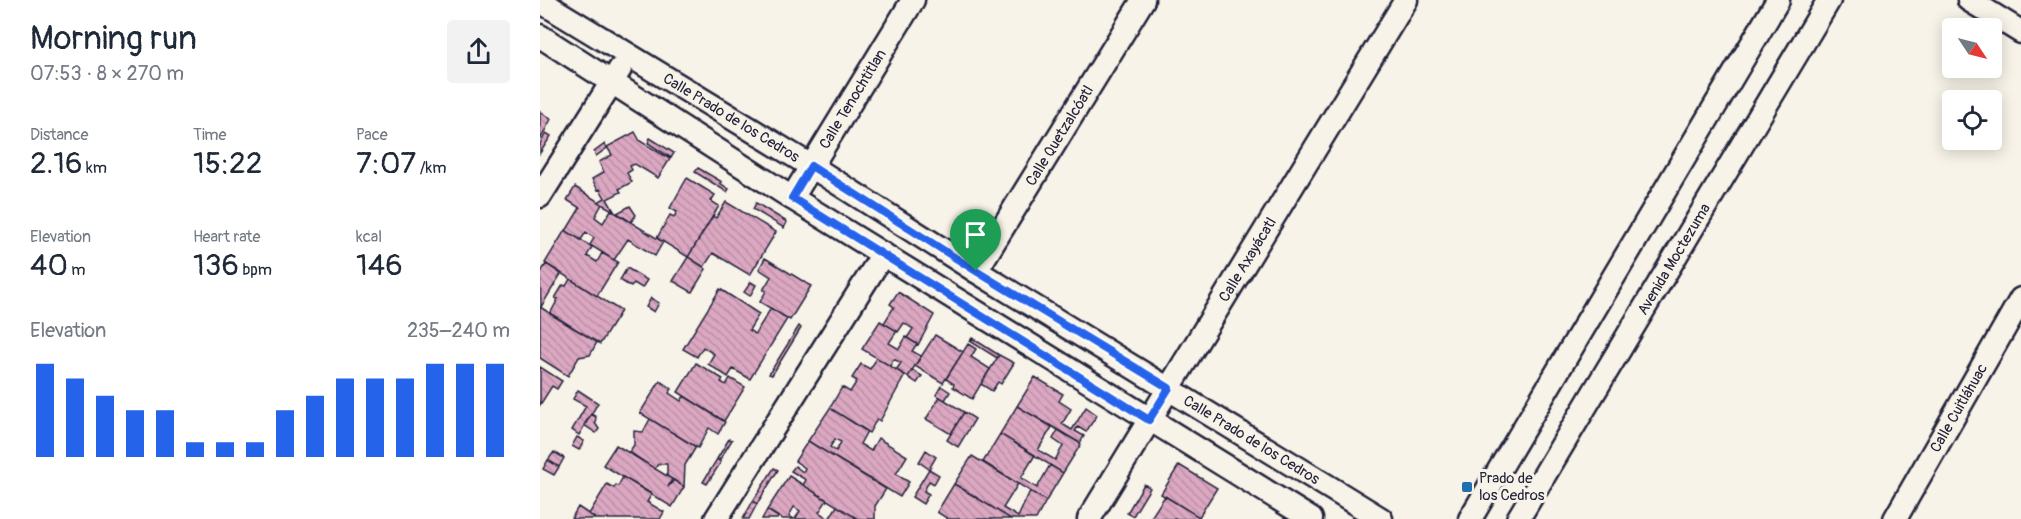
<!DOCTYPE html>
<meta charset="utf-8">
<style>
body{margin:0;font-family:Pangolin,sans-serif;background:#f2f2f3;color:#1f2937;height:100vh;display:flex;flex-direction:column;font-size:22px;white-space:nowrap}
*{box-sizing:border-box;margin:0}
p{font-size:20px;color:#747a83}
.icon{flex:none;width:33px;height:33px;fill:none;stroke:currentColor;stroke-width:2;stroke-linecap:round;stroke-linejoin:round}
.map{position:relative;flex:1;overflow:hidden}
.sheet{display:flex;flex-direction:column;background:#fff;width:540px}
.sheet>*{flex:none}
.needle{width:39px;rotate:125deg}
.fabs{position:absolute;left:1402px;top:18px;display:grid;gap:12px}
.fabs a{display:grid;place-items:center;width:60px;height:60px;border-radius:6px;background:#fff;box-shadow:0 3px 15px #0003;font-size:30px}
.pin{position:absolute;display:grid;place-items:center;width:51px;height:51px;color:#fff;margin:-62px -26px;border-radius:50% 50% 50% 0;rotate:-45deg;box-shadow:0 0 6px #0007}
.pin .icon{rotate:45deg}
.round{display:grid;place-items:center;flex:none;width:63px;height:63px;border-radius:6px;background:#f2f2f3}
.headline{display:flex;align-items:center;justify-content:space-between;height:102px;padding:0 30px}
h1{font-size:33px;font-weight:600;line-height:45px}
.stats{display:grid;grid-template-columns:repeat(3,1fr);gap:9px;height:102px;padding:6px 30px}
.stats div{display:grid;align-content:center}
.stats b{font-size:30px;font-weight:600}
.stats small{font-size:16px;font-weight:400}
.stats p{font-size:16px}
.chart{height:168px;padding:12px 30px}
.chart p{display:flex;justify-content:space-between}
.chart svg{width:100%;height:108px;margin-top:6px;stroke:#2563eb;stroke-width:6}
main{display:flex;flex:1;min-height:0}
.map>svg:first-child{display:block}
.building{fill:url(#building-back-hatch);stroke:#22223b;stroke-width:1.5;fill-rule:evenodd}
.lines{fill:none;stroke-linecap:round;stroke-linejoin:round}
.minor-casing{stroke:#22223b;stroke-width:27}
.minor{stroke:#f7f3e8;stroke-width:22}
.route-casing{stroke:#fff;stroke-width:12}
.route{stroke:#2563eb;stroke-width:8}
.poi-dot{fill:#1f6fb2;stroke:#f7f3e8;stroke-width:2}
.labels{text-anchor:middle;stroke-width:6;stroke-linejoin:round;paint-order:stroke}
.street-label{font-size:15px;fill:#22223b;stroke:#f7f3e8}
.poi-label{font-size:15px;fill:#22223b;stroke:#f7f3e8;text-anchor:start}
</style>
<main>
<section class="sheet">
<div class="headline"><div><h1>Morning run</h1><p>07:53 · 8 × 270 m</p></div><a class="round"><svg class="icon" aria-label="share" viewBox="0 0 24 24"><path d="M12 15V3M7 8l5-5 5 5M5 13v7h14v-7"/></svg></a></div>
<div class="stats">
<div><p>Distance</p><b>2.16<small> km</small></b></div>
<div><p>Time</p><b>15:22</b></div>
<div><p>Pace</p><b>7:07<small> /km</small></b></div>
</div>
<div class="stats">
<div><p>Elevation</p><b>40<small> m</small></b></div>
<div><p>Heart rate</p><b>136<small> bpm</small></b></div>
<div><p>kcal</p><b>146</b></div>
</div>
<div class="chart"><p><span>Elevation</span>235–240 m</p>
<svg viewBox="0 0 160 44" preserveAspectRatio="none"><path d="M5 44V6M15 44V12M25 44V19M35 44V25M45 44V25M55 44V38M65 44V38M75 44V38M85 44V25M95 44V19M105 44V12M115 44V12M125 44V12M135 44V6M145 44V6M155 44V6"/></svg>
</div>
</section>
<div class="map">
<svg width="1481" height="519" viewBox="0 0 1481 519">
<defs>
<pattern id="building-back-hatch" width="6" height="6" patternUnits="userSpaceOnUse" patternTransform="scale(1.5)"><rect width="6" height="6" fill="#dba7c1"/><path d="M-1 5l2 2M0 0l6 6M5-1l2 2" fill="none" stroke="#bc8fa7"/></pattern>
</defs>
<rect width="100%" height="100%" fill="#f7f3e8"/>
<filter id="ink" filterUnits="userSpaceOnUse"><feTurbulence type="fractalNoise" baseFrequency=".0167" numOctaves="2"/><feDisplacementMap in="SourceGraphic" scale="12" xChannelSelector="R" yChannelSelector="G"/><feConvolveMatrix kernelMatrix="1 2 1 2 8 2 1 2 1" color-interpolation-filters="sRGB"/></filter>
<g filter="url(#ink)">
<path class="building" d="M0 112 11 119 0 140Z
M95 132 100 141 130 159 118 178 95 164 90 166 92 170 87 173 92 182 79 189 81 192 67 199 74 211 58 202 65 198 60 189 58 190 52 179 64 172 59 162 72 155 67 147Z
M6 133 11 136 0 153V144Z
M110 138 134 153 131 158 108 143Z
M65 144 67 148 56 156 54 152Z
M158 168 182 182 180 183 189 189 187 192 155 172Z
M147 178 175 195 171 201 179 206 148 257 117 238 130 215 134 217 137 212 130 208Z
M35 187 62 204 55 217 63 223 71 210 123 242 115 256 88 239 74 260 50 245 54 238 46 232 41 240 26 231 40 208 27 200Z
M186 202 236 232 210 275 173 253 164 267 148 257 173 216 176 218Z
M216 203 247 222 244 228 213 209Z
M90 206 96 215 91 222 77 213Z
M25 230 52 247 47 256 57 262 62 253 78 262 57 296 5 263Z
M148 257 166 269 152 292 133 281Z
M225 258 271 286 250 320 220 302 226 291 223 290 231 277 219 269Z
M6 264 21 274 1 307 0 274Z
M87 268 107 280 102 288 94 283 91 287 80 280Z
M30 279 81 311 60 344 10 314 18 299 15 298 23 285 26 286Z
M211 282 216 285 210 296 204 292Z
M180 289 219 314 209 330 215 334 231 308 247 319 210 379 193 369 188 377 168 364 174 354 163 347 157 357 143 349Z
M358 292 394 315 378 345 367 338 373 329 364 323 358 332 344 323 354 307 350 304Z
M111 298 119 303 114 312 106 307Z
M0 307 57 342 50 355 39 357 28 376 0 358Z
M340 321 357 331 349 343 359 349 366 337 377 344 372 351 381 356 368 377 356 370 361 363 354 359 350 366 322 349Z
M259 326 261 328 232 375 229 374Z
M395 335 423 352 403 383 375 366Z
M432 338 459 355 457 358 430 341Z
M428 344 436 349 431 357 450 369 432 399 413 387 414 384 406 379Z
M459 355 474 363 461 384 458 382 452 391 441 384Z
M337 358 365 375 340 421 337 419 329 433 290 408 302 387 310 392 317 381 312 378 321 364 330 369Z
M156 363 183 379 181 382 186 385 190 378 205 387 184 421 138 392Z
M0 367 22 381 17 389 12 386 0 405Z
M372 370 382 376 377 383 368 377Z
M495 377 523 394 519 401 531 409 522 424 532 430 546 407 557 415 546 432 538 427 535 431 544 436 540 443 477 406Z
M120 381 132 389 129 393 141 401 144 396 185 422 178 434 169 428 158 448 100 413Z
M401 386 410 392 405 400 396 395Z
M38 390 58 403 39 435 32 430 46 406 33 399Z
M400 397 424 412 411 434 386 419Z
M477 406 512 427 498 450 515 460 523 446 513 439 518 430 541 444 523 473 460 434Z
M290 408 327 431 320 444 331 451 338 438 367 456 356 474 369 482 360 497 268 441ZM295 439 301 442 296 451 290 447Z
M424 412 435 419 418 447 407 440Z
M51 414 56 417 55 423 59 429 56 433 44 425Z
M110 419 156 447 145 465 144 487 127 476V464H118L115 469 89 452 94 445V431L103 432Z
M460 434 495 455 481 478 497 488 510 465 523 473 506 501 443 462Z
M37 437 44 441 39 450 32 446Z
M189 439 192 440 179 461 177 459Z
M268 441 346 489 335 506V519H318L263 485 266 480 251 471 255 466 263 472 265 468 255 461Z
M76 445 132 479 128 487 134 480 144 487 132 507 63 465Z
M386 450 396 457 389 469 379 462Z
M14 452 24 458 19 467 8 460Z
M432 456 478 484 463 508 478 517 490 491 506 501 496 519H471L414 484Z
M177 459 181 462 167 484 163 482Z
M8 460 19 467 14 475 3 469Z
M639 465 677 488 659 517 621 494Z
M234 468 238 470 217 504 213 501Z
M389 469 399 475 394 484 389 481 384 491 389 494 383 504 372 497Z
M249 476 287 500 279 512 289 519 297 506 318 519H255L260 511 254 507 249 516 254 519H242L227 510Z
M83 477 112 494 107 502 124 512 120 519H56L49 514 67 484 74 488 76 485 78 486Z
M414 484 418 486 471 519H408L397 512Z
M604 484 610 488 593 516 587 513Z
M625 496 659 517 658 519H610Z
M213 501 217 504 209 519H203Z
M38 507 55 518 56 519H31Z
M227 510 238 517 237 519H222Z"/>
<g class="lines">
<defs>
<g id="minor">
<path d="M1429 0 1481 32"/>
<path id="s1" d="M0 1 271 166 436 271 841 519"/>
<path d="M0 36 252 198 771 519"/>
<path d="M0 196 80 69"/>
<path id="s2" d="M252 198 373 0"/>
<path id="s3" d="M436 271 603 0"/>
<path d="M176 519 343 254"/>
<path id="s4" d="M549 519 866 0"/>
<path d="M930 519 1238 0"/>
<path id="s5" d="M978 519 1289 0"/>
<path id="s6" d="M1355 519 1481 299"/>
</g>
</defs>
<use href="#minor" class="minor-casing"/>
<use href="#minor" class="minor"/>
</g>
</g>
<g class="lines" filter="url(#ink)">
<defs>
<path id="route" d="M271 166 436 271 629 388 609 420 252 198Z"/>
</defs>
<use href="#route" class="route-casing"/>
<use href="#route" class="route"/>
</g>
<rect class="poi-dot" x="921" y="481" width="12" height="12" rx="3"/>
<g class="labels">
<g class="street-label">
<text dy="5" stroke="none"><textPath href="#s2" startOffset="116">Calle Tenochtitlan</textPath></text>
<text dy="5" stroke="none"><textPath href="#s1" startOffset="224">Calle Prado de los Cedros</textPath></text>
<text dy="5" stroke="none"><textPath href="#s3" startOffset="159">Calle Quetzalcóatl</textPath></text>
<text dy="5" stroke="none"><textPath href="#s4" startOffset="304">Calle Axayácatl</textPath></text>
<text dy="5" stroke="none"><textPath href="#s5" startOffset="303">Avenida Moctezuma</textPath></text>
<text dy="5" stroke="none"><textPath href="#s6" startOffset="128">Calle Cuitláhuac</textPath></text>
<text dy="5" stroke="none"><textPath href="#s1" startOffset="836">Calle Prado de los Cedros</textPath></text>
</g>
<g class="poi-label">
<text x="939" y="483">Prado de<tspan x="939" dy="17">los Cedros</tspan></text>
</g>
</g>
</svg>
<div class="fabs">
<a><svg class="needle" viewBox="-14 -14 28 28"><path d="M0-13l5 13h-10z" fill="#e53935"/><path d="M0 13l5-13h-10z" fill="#747a83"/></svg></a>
<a><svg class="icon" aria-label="locate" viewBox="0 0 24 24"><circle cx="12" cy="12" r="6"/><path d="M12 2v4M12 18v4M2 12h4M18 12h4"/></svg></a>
</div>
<div class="pin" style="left:436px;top:271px;background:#1e9e55"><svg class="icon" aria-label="arrive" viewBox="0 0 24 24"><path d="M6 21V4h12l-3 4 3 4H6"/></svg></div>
</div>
</main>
